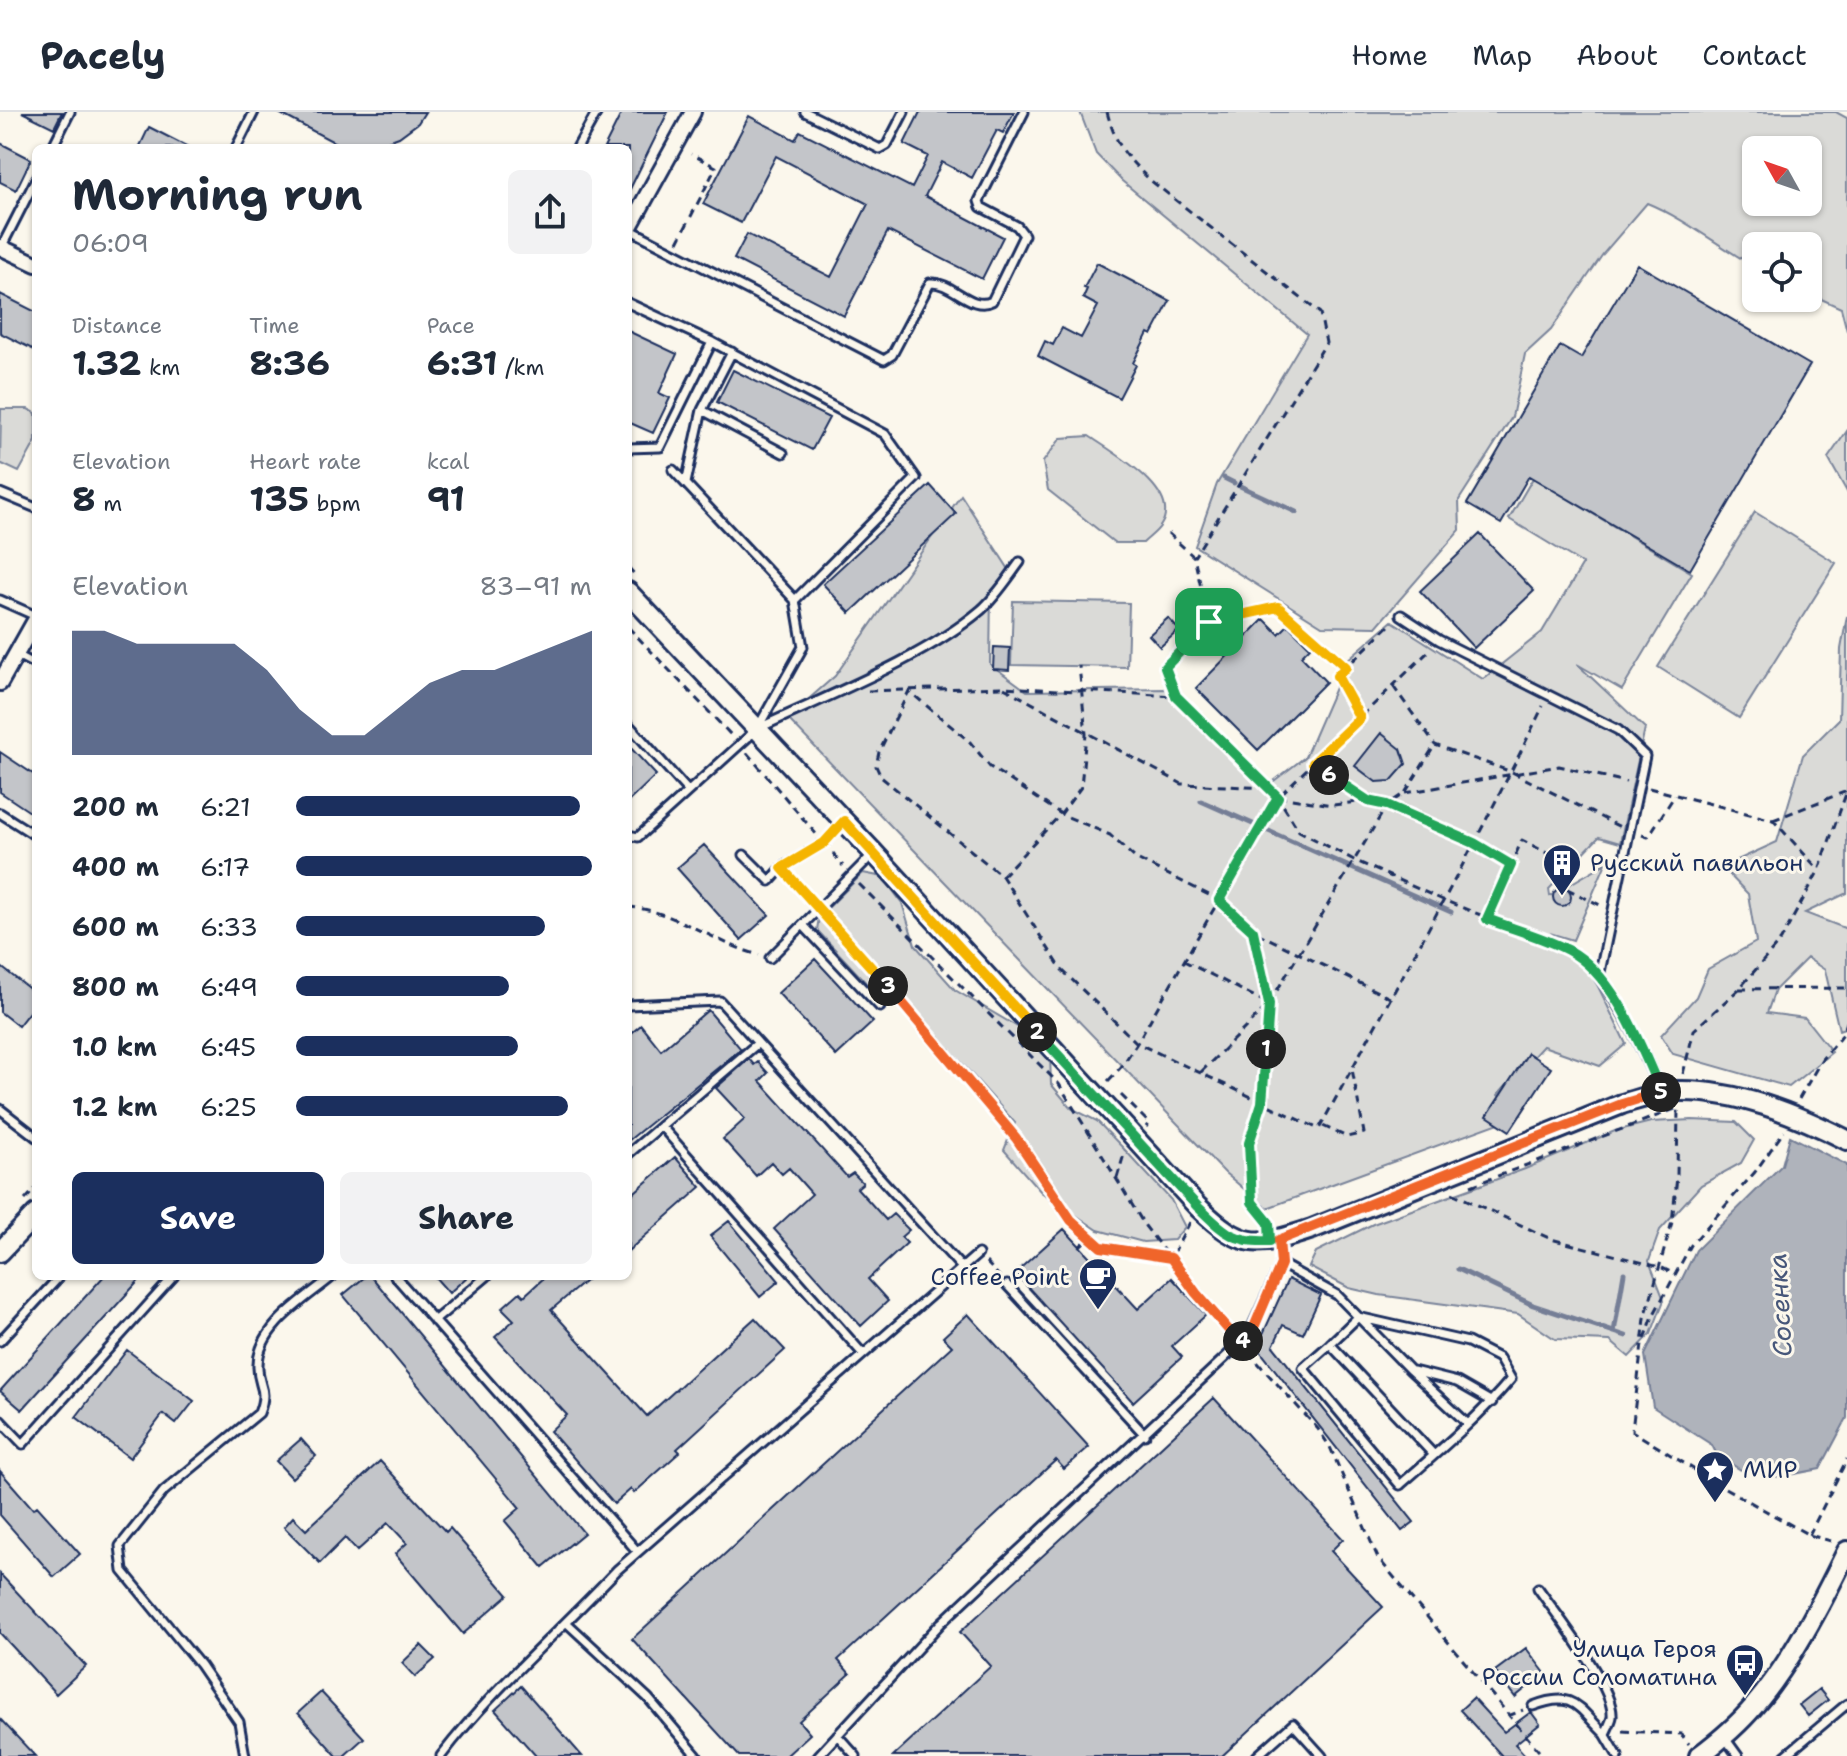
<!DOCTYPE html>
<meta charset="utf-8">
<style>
body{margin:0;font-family:"Shantell Sans",sans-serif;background:#f2f2f3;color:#1f2937;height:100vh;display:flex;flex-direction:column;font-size:30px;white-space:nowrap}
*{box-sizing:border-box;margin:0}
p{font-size:26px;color:#747a83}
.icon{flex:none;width:44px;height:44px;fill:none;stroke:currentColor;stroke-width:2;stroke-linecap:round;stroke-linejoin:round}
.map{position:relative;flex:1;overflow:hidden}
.panel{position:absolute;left:32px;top:32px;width:600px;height:1136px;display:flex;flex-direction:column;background:#fff;border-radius:12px;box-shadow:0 2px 6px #0004}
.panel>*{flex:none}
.needle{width:52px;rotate:310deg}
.controls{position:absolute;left:1742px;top:24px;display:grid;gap:16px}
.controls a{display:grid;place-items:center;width:80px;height:80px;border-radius:12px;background:#fff;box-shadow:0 2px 6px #0004;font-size:40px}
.pin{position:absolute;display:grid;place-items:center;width:68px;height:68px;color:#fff;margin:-34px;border-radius:16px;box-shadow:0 4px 12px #0006}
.km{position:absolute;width:40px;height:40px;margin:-20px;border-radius:50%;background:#222;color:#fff;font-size:22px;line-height:40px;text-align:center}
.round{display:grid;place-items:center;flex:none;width:84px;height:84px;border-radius:12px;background:#f2f2f3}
.overview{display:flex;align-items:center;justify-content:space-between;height:136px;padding:0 40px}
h1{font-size:44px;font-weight:700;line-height:60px}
.figures{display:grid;grid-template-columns:repeat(3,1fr);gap:12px;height:136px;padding:8px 40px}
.figures div{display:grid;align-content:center}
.figures b{font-size:34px;font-weight:700}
.figures small{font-size:22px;font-weight:400}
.figures p{font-size:22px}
.chart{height:224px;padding:16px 40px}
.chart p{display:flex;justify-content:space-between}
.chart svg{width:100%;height:144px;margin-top:8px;fill:#1b2f5e;opacity:.7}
.cta{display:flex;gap:16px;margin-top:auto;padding:16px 40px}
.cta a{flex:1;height:92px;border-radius:12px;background:#1b2f5e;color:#fff;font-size:32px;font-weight:700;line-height:92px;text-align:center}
.cta a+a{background:#f2f2f3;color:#1f2937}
ul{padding:0 40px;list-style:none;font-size:26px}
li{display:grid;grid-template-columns:128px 96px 1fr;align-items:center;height:60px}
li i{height:20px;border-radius:10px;background:#1b2f5e}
header{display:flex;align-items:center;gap:48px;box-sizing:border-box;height:112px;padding:0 40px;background:#fff;border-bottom:2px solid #e0e1e3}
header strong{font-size:38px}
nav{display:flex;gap:44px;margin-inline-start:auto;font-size:28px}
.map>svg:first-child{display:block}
.green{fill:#dadad7;stroke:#7a849a;stroke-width:2;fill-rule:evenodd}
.water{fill:#afb3bb;stroke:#747e96;stroke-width:2}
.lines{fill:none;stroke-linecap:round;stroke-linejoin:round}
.stream{stroke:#747e96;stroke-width:5}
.building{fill:#c3c5c9;stroke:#1b2f5e;stroke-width:2}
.service-casing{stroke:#1b2f5e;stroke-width:13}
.minor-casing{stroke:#1b2f5e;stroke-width:20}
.tertiary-casing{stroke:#1b2f5e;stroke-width:24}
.path{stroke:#1b2f5e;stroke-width:3;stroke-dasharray:8 6;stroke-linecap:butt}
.service{stroke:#fbf7ec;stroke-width:7}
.minor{stroke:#fbf7ec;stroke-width:14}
.tertiary{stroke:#fbf7ec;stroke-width:18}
.split-1-casing{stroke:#fff;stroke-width:16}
.split-2-casing{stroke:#fff;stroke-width:16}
.split-3-casing{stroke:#fff;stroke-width:16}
.split-4-casing{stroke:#fff;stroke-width:16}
.split-5-casing{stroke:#fff;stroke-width:16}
.split-6-casing{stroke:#fff;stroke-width:16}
.split-7-casing{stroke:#fff;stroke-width:16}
.split-1{stroke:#22a559;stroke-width:10}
.split-2{stroke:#22a559;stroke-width:10}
.split-3{stroke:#f5b400;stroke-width:10}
.split-4{stroke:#f0652b;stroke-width:10}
.split-5{stroke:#f0652b;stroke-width:10}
.split-6{stroke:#22a559;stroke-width:10}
.split-7{stroke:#f5b400;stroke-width:10}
.labels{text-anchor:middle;stroke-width:6;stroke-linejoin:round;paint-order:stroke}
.poi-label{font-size:24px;fill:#1b2f5e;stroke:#fbf7ec;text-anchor:start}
.water-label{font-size:26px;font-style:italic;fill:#47577a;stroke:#fbf7ec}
</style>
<header>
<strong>Pacely</strong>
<nav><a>Home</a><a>Map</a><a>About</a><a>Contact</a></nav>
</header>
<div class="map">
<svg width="1847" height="1644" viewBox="0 0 1847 1644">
<rect width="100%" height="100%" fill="#fbf7ec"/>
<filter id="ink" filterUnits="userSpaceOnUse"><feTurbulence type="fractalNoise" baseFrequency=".0125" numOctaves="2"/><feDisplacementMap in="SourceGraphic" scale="16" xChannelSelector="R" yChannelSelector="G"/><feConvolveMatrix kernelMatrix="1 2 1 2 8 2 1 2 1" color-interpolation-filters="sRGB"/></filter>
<g filter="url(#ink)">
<path class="green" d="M1080 0H1836L1847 6V219L1841 196 1808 181V134H1756V155C1719 135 1686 107 1647 91L1603 142 1551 218 1525 242 1512 305 1459 388 1460 418 1376 515 1322 514 1195 434 1217 372 1307 222 1122 69 1096 42ZM1756 38H1808V90H1756Z
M1 297H28L36 301V329L19 360 0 351Z
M1847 319V380L1828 346Z
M1089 324C1112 340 1183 379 1161 413 1157 420 1149 425 1143 431H1115L1048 378 1043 350 1061 326Z
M1533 366 1692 461 1622 578 1577 552 1645 616 1620 731 1599 725 1549 777 1550 784 1606 751 1573 828 1553 822 1594 866 1626 932 1600 954 1543 934 1498 983 1521 1003 1267 1096 1225 1061 787 606 835 564 961 383 1010 459 991 479 990 552 1027 579 1167 577 1266 675 1305 645 1347 548 1392 509 1483 567 1542 520 1583 452 1509 407Z
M1755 400 1836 451 1739 606 1658 555Z
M1013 489 1129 491 1127 555 1011 553Z
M1847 504V781L1805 801 1847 817V915L1839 918 1825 858 1807 846 1775 878 1767 901 1805 906 1832 940 1789 975 1673 942 1661 923 1696 885 1708 857 1756 830 1748 782 1722 755 1777 730 1803 643 1839 607 1841 537Z
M863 761 883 765 902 791 915 833 955 878 1026 920 1050 942 1051 972 1071 996 1097 1009 1124 1037 1171 1088 1185 1115 1174 1128 1143 1130 1098 1118 1041 1080 1004 1038 1015 1011 903 885 883 889 817 818 819 805Z
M1692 1008 1736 1010 1754 1028 1741 1051 1701 1073 1660 1118 1649 1149 1664 1188 1651 1222 1629 1245 1610 1229 1555 1227 1518 1202 1379 1183 1349 1176 1309 1155 1316 1140 1373 1112 1525 1057 1615 1019 1651 1010Z"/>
<path class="water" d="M1790 1024 1847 1053V1306L1820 1357 1779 1365 1749 1358H1741L1717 1343 1712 1333 1653 1295 1645 1243 1696 1138 1782 1053Z"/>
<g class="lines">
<path class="stream" d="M1224 366 1234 371
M1240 374 1296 400
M1201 689 1451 800
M1458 1157 1533 1193 1626 1224
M1614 1220 1624 1161"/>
</g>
<path class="building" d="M22 0H62L54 16Z
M277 0H425L418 11 399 25 368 36H345Z
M622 0H668L628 81V36H604Z
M920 0H1014L1003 21 997 18 972 66 942 50 925 84 1003 125 982 167 888 119 844 204 734 147 747 122 831 165 868 92 776 44 741 111 703 92 749 4 795 28 800 19 912 76 928 44 904 32Z
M149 15 190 36H139Z
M0 31 31 47 16 78 0 70Z
M1097 151 1170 189 1152 223 1148 221 1133 251 1136 253 1119 286 1038 244 1045 229 1053 233 1062 216 1081 226 1098 194 1083 186 1087 177 1084 176Z
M1637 152 1810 253 1690 458 1529 364 1501 412 1467 392 1560 234 1581 246Z
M0 182 36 200V239L0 221Z
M628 219 677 242 659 281 670 286 653 321 628 310Z
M733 258 829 306 812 338 717 290Z
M930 373 956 402 850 501 823 472Z
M1480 422 1534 479 1474 536 1420 479Z
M1168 506 1179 518 1160 535 1149 523Z
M1264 507 1279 522 1288 513 1310 535 1301 544 1326 570 1258 638 1196 576Z
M994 535 1010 536 1009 558 993 557Z
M1381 621 1401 637 1406 652 1391 669 1376 670 1355 654Z
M628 633 656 663 628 690Z
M0 640 36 664V704L0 680Z
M704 733 769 803 741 828 677 756Z
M1553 785a9 9 0 1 1 18 0a9 9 0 1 1-18 0Z
M815 847 873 910 836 944 778 881Z
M0 854 36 882V891L18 914 0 900Z
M708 898 741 937 628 1029V924L641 913 661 938Z
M1528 941 1551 956 1510 1019 1487 1004Z
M749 947 754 953 758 950 768 961 760 969 847 1065 853 1061 863 1071 857 1076 886 1108 893 1102 909 1118 901 1125 907 1131 868 1167 888 1189 861 1214 774 1117 812 1082 789 1056 782 1062 771 1050 756 1064 723 1027 745 1007 716 976Z
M675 1045 701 1075 628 1139V1086Z
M729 1109 779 1169 760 1185 710 1124Z
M1064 1117 1138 1197 1172 1166 1206 1203 1172 1234 1182 1245 1133 1290 1015 1161Z
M104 1164H143L22 1298 0 1279Z
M366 1164H371L584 1421 543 1455 505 1409 520 1396 343 1183Z
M434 1164H468L449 1181Z
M546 1164H591L551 1198 647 1304 755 1206 785 1238 677 1337 680 1340 634 1381 631 1377 614 1392 550 1319 567 1303 495 1225 514 1208 502 1196 520 1180 524 1184Z
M1288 1167 1321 1183 1303 1222 1283 1213 1273 1234 1414 1410 1402 1419 1257 1235Z
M968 1202 1089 1335 1064 1357 1056 1348 838 1548 850 1562 799 1609 810 1622 786 1644H739L632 1527 952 1234 943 1225Z
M127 1238 194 1289 176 1312 163 1302 130 1346 76 1305Z
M1214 1286 1343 1427 1331 1439 1383 1495 1222 1644H893L991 1554 960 1520Z
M301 1327 316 1344 292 1366 276 1349Z
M380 1349 446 1420 450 1416 508 1483 463 1522 395 1442 407 1431 388 1411 357 1439 345 1426 320 1451 284 1415 293 1405 306 1418Z
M0 1359 33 1397 37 1394 80 1442 54 1465 0 1403Z
M0 1462 86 1554 56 1582 0 1521Z
M421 1533 435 1547 415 1565 402 1551Z
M1526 1536 1545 1561 1515 1585 1495 1559Z
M521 1574 582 1644H536L495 1598Z
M1819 1577 1828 1588 1808 1604 1799 1593Z
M321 1580 364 1626 344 1644H337L298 1601Z
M1473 1586 1504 1620 1531 1600 1540 1612 1515 1632 1526 1644H1502L1460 1598Z
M0 1607 35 1644H0Z"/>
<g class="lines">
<defs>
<path id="service" d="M805 0 880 37 887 33 904 0
M52 36 70 0
M236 36 254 0
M577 36 597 0
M629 117 884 248 892 243 930 171C952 169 971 200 992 189L1024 123 1017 114 981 95 979 89 1024 0
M1 136 36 67
M628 191 712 230 885 322 916 366 795 488 673 358
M732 240 702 298 783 341
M628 336 660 335 712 230
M686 371 702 298
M0 381 36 396
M0 488 36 504
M1401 503 1439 528 1618 618 1645 644 1599 865C1625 900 1643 939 1660 979
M17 543 36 553
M628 612 688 679
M759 616C829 583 923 547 981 498 996 485 1008 466 1020 450
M0 701 36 724
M628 723 638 725 757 617 803 535 795 488
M744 743 770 769 782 756 824 731 844 709
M803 813 880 895
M770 846 872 743
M628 893 720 889 962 1156
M0 997 36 1025
M661 1014 863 1242
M628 1042 758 931
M1279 1128 1281 1152 1337 1183 1410 1258 1468 1312
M395 1164 637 1439
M1007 1173 1145 1323
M434 1209 487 1164
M0 1229 60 1164
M1330 1232 1303 1256 1400 1373C1439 1339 1478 1306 1511 1267L1499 1246 1468 1230 1358 1205 1330 1232 1434 1343
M1413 1259 1457 1270 1492 1290
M0 1308 23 1332 174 1164
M1538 1476C1556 1502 1615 1576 1612 1605 1611 1610 1607 1617 1605 1622L1618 1644
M567 1511 648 1586 697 1644
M1533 1594C1574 1578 1577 1595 1605 1622
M837 1623 856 1644
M1725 1626 1738 1644
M245 1644 239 1610 200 1553 123 1459 120 1434 164 1379 259 1301C269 1274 257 1276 258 1253 258 1214 307 1186 333 1164
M441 1644C493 1576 559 1520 617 1458L978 1142
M818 1644 941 1511 1248 1224 1281 1152
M1257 1644 1293 1612 1322 1644
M1785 1644 1847 1592"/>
<path id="minor" d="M628 118 693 0
M0 135 36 152
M0 571 36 507"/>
<path id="tertiary" d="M628 480 874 741 1198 1095C1242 1137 1255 1136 1312 1117L1622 992C1639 987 1657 980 1676 979 1735 977 1795 1002 1847 1028
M0 1140 36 1102
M1699 1644C1719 1629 1738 1613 1754 1594 1790 1553 1823 1488 1847 1439"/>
</defs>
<use href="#service" class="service-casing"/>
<use href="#minor" class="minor-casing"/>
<use href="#tertiary" class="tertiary-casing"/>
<path class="path" d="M1107 0C1116 33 1125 44 1150 68L1320 201 1326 231 1194 445
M678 130 716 55 691 42
M1168 421 1194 445 1209 510 1165 555 1176 584 1278 685 1299 719 1354 748 1443 788 1569 838 1588 854
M628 455 636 464
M1210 510 1278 495 1346 555
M628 515 731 623
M1393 574 1435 633 1512 660 1620 715
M1004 576 1182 672 1268 676
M868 579 1001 575 1176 584
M1360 606 1337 564 1392 511
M747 641 817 723
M1313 652 1368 689 1387 693 1474 731 1511 753
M1649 676 1773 708 1819 758
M1405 681 1559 654 1626 670
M1278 685 1333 693 1366 689
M1773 708 1847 679
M1642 723 1648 725 1675 683
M833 741 843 754
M1002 764 1061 702 1081 675 1086 622 1079 554
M790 765 812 789
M859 772 1059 972 1145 1114 1196 1181 1233 1222
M628 795C674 798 714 831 759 843
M828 806 861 841 1016 1026 1071 1108 1101 1135 1171 1146 1190 1110
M1487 807 1522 728 1566 751 1559 773 1602 794
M1253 819 1269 892 1262 991 1249 1031 1252 1090 1268 1110
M1184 849 1269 892
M1739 877 1847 876
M1390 886 1253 819 1219 788 1135 746 1110 723 1061 702 990 655 970 630 909 579 879 640 876 654 881 665 1002 764 1062 858 1137 931 1319 1017C1395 877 1474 738 1543 594
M1201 960 1269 892 1387 693 1405 681 1435 633
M1683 962 1694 918 1739 877 1781 828 1819 758 1847 679
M1108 969 1122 954 1137 931 1278 685 1431 537
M1121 983 1149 1011 1146 1015
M1799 987 1822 947 1843 922 1847 910
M1323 1014 1347 1025 1364 1021 1352 957
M1117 1066 1125 1039
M1471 1074 1678 996 1677 1065 1672 1110 1645 1206 1632 1319 1716 1371 1809 1423 1831 1429
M1452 1081 1551 1127 1660 1155 1675 1162
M25 1088 36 1076
M1080 1134 1090 1125
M986 1150 1000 1165
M1645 1227 1653 1204 1691 1133 1755 1060 1784 1019
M1248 1240 1318 1317 1330 1335 1378 1446 1543 1644
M1716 1371 1728 1350
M1809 1423 1847 1347
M1508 1604 1523 1598
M1622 1619 1681 1622 1689 1632"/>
<use href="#service" class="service"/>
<use href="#minor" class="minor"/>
<use href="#tertiary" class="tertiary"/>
</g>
</g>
<g class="lines" filter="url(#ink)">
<defs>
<path id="split-1" d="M1209 510 1165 555 1176 584 1278 685 1219 788 1253 819 1269 892 1266 937"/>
<path id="split-2" d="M1037 920 1198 1095C1224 1120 1233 1131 1270 1129L1269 1111 1252 1090 1249 1031 1262 991 1266 937"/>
<path id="split-3" d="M888 874 782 756 824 731 844 709 1037 920"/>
<path id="split-4" d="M888 874 1016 1026 1071 1108 1101 1135 1171 1146 1196 1181 1241 1232 1243 1229"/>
<path id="split-5" d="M1243 1229 1255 1213 1281 1152 1279 1128 1622 992 1661 980"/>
<path id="split-6" d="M1329 663 1368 689 1387 693 1474 731 1511 753 1487 807C1513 817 1543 825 1568 838 1615 863 1640 933 1661 980"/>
<path id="split-7" d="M1209 510 1278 495 1346 555 1337 564 1360 606 1313 651 1329 663"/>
</defs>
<use href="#split-1" class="split-1-casing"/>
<use href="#split-2" class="split-2-casing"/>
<use href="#split-3" class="split-3-casing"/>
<use href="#split-4" class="split-4-casing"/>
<use href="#split-5" class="split-5-casing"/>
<use href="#split-6" class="split-6-casing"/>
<use href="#split-7" class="split-7-casing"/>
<use href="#split-1" class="split-1"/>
<use href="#split-2" class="split-2"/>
<use href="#split-3" class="split-3"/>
<use href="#split-4" class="split-4"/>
<use href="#split-5" class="split-5"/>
<use href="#split-6" class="split-6"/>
<use href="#split-7" class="split-7"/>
</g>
<defs>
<symbol id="building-pin" viewBox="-11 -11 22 30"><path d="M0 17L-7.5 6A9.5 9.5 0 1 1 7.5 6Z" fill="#1b2f5e" stroke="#fbf7ec"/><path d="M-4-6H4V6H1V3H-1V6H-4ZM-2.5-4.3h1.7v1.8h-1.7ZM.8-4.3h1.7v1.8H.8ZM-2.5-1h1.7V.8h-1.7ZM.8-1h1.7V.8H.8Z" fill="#fff"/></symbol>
<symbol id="cafe-pin" viewBox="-11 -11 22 30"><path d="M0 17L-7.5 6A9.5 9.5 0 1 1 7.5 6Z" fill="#1b2f5e" stroke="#fbf7ec"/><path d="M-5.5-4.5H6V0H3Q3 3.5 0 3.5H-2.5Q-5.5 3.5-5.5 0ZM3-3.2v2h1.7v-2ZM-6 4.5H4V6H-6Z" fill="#fff"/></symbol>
<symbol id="sight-pin" viewBox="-11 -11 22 30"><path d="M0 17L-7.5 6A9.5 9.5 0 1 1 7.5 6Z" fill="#1b2f5e" stroke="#fbf7ec"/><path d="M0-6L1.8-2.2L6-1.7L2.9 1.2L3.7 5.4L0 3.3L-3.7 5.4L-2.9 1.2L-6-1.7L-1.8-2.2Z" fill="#fff"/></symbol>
<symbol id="bus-pin" viewBox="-11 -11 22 30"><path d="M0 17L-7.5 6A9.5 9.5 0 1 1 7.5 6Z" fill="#1b2f5e" stroke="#fbf7ec"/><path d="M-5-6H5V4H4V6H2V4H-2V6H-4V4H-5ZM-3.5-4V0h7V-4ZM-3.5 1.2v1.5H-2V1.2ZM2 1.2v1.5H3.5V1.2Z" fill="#fff"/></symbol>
</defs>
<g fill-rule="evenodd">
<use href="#building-pin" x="1540" y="729" width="44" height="60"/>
<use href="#cafe-pin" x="1076" y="1143" width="44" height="60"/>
<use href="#sight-pin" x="1693" y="1336" width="44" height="60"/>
<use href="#bus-pin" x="1723" y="1529" width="44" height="60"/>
</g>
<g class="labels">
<g class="poi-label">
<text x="1590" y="759">Русский павильон</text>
<text x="1070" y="1173" text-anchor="end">Coffee Point</text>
<text x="1743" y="1366">МИР</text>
<text x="1717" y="1545" text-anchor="end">Улица Героя<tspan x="1717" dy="28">России Соломатина</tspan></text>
</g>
<g class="water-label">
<text transform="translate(1780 1193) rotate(-93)" y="9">Сосенка</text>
</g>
</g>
</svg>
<div class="controls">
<a><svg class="needle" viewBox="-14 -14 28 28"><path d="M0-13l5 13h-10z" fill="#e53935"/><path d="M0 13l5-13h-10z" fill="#747a83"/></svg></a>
<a><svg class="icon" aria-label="locate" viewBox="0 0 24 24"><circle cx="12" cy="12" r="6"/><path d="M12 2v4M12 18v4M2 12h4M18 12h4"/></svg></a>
</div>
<div class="pin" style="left:1209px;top:510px;background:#1e9e55"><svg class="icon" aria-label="arrive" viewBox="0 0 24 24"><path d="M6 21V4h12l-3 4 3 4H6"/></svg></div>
<b class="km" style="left:1266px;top:937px">1</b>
<b class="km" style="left:1037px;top:920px">2</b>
<b class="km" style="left:888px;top:874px">3</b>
<b class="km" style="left:1243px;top:1229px">4</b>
<b class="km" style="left:1661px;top:980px">5</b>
<b class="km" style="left:1329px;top:663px">6</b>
<section class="panel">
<div class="overview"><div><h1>Morning run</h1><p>06:09</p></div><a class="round"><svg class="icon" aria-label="share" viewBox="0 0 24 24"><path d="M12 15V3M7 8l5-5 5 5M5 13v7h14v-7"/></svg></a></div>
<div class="figures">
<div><p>Distance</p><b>1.32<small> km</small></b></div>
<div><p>Time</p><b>8:36</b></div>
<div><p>Pace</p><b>6:31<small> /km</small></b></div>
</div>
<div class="figures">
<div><p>Elevation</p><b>8<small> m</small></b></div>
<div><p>Heart rate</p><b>135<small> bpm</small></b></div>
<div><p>kcal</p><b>91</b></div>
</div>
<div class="chart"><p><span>Elevation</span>83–91 m</p>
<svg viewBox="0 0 160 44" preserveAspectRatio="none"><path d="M0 44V6L10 6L20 10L30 10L40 10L50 10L60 18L70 30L80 38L90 38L100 30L110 22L120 18L130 18L140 14L150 10L160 6V44z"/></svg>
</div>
<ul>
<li><b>200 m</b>6:21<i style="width:96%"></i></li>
<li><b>400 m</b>6:17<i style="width:100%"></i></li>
<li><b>600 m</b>6:33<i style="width:84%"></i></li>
<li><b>800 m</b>6:49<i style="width:72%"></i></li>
<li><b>1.0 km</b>6:45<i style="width:75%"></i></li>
<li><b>1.2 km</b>6:25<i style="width:92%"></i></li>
</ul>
<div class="cta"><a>Save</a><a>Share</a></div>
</section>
</div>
